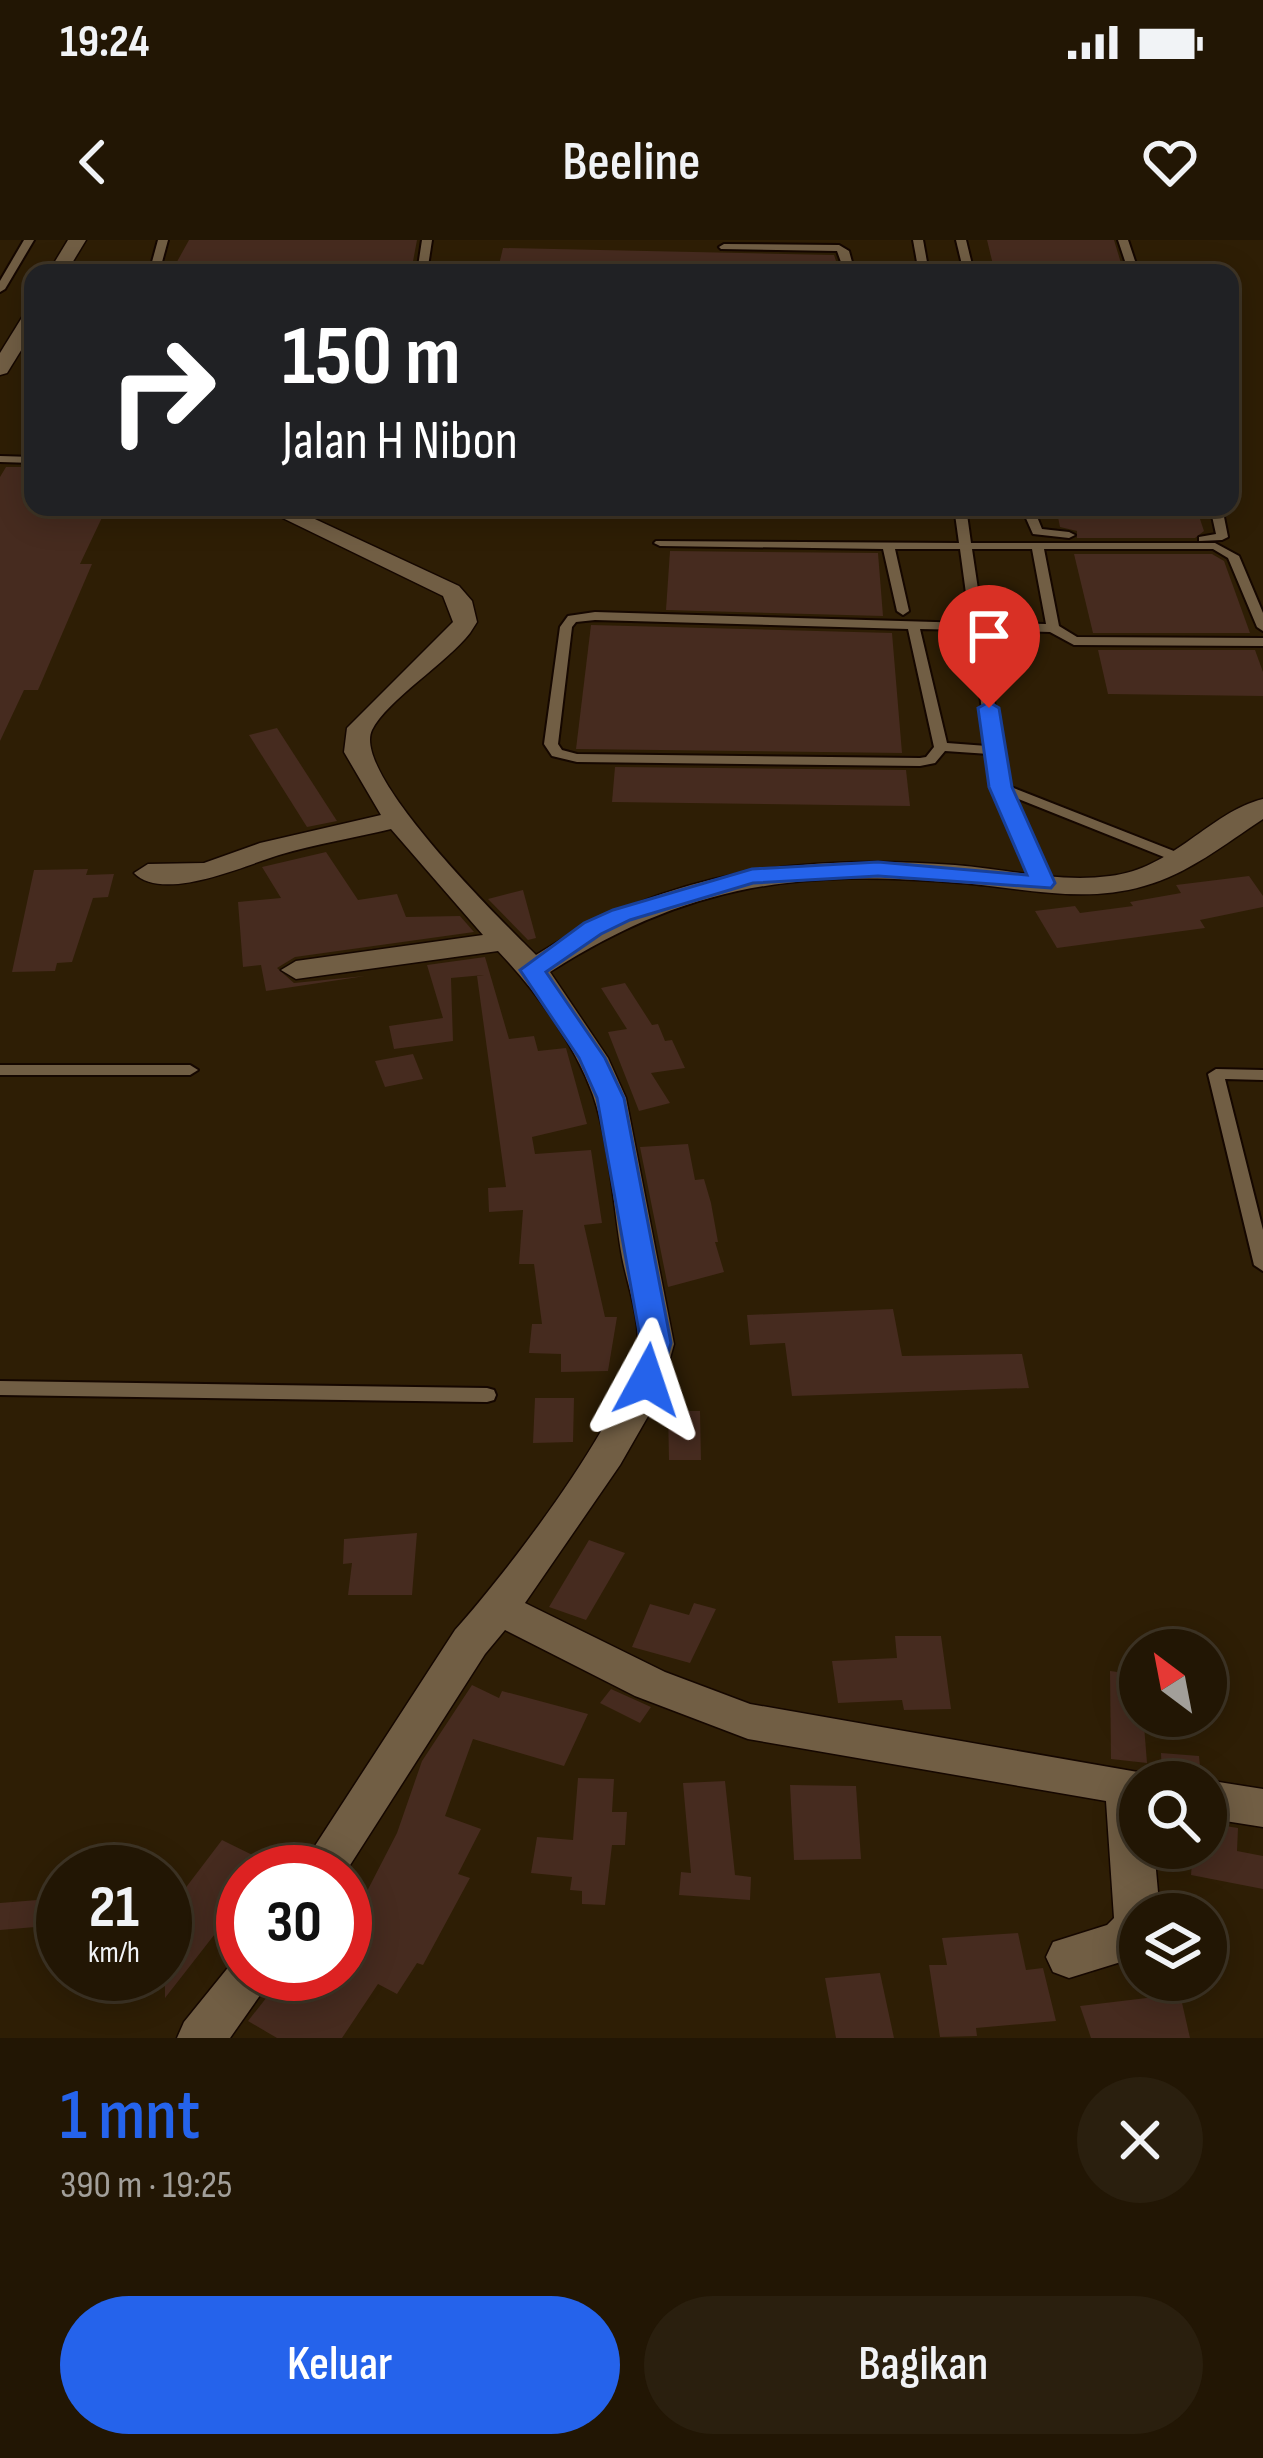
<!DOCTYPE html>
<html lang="id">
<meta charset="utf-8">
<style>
body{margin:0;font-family:"Sofia Sans Condensed",sans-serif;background:#2a1f0e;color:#f1f3f6;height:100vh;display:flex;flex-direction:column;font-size:45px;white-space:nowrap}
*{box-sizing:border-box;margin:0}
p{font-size:39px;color:#a29f9a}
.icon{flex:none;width:66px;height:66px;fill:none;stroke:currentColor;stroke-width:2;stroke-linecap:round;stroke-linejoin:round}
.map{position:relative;height:1798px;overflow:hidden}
.details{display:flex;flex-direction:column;background:#221604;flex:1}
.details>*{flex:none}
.guide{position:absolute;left:24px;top:24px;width:1215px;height:252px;border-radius:24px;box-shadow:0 6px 30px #0003,0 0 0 3px #3f3526;background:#202124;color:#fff;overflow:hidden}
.needle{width:78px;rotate:328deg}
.fabs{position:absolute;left:1119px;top:1389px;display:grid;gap:24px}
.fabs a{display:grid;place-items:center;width:108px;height:108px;border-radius:50%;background:#221604;box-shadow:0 6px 30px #0003,0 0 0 3px #3f3526;font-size:60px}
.speed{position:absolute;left:36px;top:1605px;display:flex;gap:24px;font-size:60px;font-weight:700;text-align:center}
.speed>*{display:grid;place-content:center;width:156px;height:156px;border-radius:50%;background:#221604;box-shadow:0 6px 30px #0003,0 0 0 3px #3f3526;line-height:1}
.speed small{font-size:30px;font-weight:400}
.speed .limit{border:18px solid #d22;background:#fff;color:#111}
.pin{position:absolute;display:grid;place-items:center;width:102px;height:102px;color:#fff;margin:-123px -51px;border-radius:50% 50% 50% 0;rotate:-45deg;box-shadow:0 0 12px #0007}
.pin .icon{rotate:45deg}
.me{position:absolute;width:132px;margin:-66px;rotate:5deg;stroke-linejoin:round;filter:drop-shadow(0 0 9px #0008)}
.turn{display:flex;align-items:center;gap:42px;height:252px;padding:0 60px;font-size:54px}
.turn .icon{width:156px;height:156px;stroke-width:2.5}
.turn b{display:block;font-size:84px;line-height:102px}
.round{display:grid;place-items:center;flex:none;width:126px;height:126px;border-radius:63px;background:#2a1f0e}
.headline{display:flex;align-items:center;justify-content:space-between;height:204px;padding:0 60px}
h1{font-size:72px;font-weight:600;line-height:90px;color:#2563eb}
.cta{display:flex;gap:24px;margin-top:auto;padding:24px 60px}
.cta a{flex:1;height:138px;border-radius:72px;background:#2563eb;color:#fff;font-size:48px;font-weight:600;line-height:138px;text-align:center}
.cta a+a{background:#2a1f0e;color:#f1f3f6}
.status{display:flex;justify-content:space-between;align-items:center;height:84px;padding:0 60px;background:#221604;direction:ltr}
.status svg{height:33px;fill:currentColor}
header{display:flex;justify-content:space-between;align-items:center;height:156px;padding:0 60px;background:#221604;font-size:54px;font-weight:600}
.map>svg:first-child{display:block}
.building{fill:#462b1f}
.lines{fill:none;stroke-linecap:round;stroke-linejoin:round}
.service-casing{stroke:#150700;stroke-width:4}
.minor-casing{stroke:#150700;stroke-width:3}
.service{fill:#715e44;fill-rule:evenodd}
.minor{fill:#715e44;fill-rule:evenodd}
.route{fill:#2563eb;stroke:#184099;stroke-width:3}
</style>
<div class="status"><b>19:24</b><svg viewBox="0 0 49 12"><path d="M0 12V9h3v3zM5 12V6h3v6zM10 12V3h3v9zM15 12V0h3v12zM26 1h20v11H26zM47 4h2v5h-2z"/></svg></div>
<header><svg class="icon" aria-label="back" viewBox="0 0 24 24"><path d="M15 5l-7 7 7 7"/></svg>Beeline<svg class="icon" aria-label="heart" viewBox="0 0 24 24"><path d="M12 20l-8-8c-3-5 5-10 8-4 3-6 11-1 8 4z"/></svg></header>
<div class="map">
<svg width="1263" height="1798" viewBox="0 0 1263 1798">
<rect width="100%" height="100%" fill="#2e1e05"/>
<g class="building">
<path d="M189,0H417L411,32L173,29Z"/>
<path d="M987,0H1114L1124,33H995Z"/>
<path d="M503,8L834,15L840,33H497Z"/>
<path d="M6,227H33V267H107L80,324H92L38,450H24L0,501V237Z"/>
<path d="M1056,267H1196L1204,291L1195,298H1077V291L1060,287Z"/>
<path d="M670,311L878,313L883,376L666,370Z"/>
<path d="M1074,314H1212L1224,321L1250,393H1093Z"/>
<path d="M591,385L892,393L902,513L576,509Z"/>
<path d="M1098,410H1255L1263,432V456L1108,454Z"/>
<path d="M277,488L337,581L307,587L249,495Z"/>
<path d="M615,527L906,530L910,566L612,562Z"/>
<path d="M326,612L358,660L397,654L406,677L460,676L474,692L295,717L277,728L294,743L365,736L266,751L261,725L243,727L238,662L281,658L262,627Z"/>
<path d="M88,629L86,635L114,634L108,657L93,658L72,722L57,723L55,731L12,732L34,630Z"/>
<path d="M1249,636L1263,656V667L1200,680L1205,688L1057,708L1035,671L1075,666L1080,673L1133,666L1130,662L1181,653L1176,645Z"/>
<path d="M523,650L536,698L528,700L488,659Z"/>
<path d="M485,717L509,799L534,796L538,811L566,808L587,884L532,897L535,914L591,910L602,983L584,985L605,1077H617L608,1131L561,1132V1114L529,1113L532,1084H542L534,1024H519L523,970L489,972L488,948L506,947L477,736L484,735L451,738L453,801L394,809L389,786L443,778L427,725Z"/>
<path d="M625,743L652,785L658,784L665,801L672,800L685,828L651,833L670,863L639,871L608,792L627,789L601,748Z"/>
<path d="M413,814L423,839L385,847L375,821Z"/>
<path d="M688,904L695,940L704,939L711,963L718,1002H715L724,1032L668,1047L640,907Z"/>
<path d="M893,1069L902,1116L1022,1114L1029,1148L792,1156L785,1103L750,1105L747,1075Z"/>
<path d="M535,1158H574L573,1202L533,1203Z"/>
<path d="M668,1171H700L701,1220H669Z"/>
<path d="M417,1293L412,1355H348L352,1323L343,1324L344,1299Z"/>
<path d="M589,1300L625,1313L586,1380L549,1367Z"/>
<path d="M694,1363L716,1369L690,1423L632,1407L650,1364L689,1375Z"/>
<path d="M895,1396H941L951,1469L904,1470L902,1460L838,1463L832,1421L897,1418Z"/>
<path d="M1110,1431L1140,1435L1147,1523L1111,1519Z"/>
<path d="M472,1445L499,1458L502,1451L588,1474L564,1526L473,1499L445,1576L481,1589L458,1634L470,1638L423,1725L417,1723L397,1754L378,1744L342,1798H277L248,1781L285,1734H345V1719L358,1699L345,1694L397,1593L422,1521Z"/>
<path d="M611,1449L651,1467L640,1483L600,1463Z"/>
<path d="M1161,1513L1199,1516L1201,1537L1197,1542L1162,1538Z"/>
<path d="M578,1538L614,1539L612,1572H627L625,1605H612L605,1665L582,1664V1651L570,1650L572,1637L531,1633L537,1597L573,1600Z"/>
<path d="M725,1541L735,1635L751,1637L750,1660L679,1655L681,1632L691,1633L683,1543Z"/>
<path d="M790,1545L856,1546L861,1619L794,1620Z"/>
<path d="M1206,1583L1238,1588L1237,1611L1263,1616V1649L1191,1635L1193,1608H1206Z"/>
<path d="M222,1600L287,1632H243V1658L165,1758V1675Z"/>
<path d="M50,1659L47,1686L0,1690V1663Z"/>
<path d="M1018,1693L1026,1730L1043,1728L1056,1781L976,1788L977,1796L940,1797L929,1725H947L942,1698Z"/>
<path d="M880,1733L894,1798H836L825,1738Z"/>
<path d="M1180,1754L1190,1798H1091L1080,1766Z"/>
</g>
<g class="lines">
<defs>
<g id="service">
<path d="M24,0H34L5,49L0,52V41Z"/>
<path d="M158,0H168L159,33H149Z"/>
<path d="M422,0H432L427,33H417Z"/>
<path d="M913,0H923L929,33H919Z"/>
<path d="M956,0H966L974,33H964Z"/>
<path d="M1118,0H1128L1139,33H1129Z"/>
<path d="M724,4L839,5L849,11L855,33H845L837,11L721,9L719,7Z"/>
<path d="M0,216L33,217V223L0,222Z"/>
<path d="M954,267H966L971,303H1215L1239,316L1263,373V391L1257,387L1228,318L1213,309H1044L1059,386L1077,397L1263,398V406L1074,405L1050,392L984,390L1006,545L1184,615L1186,618L1184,621H1174L1011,556L1050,643L1048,646H1038L993,547L989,514L945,511L935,523L920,526L577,522L552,516L544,504L560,387L568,376L595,372L970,383L960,309H895L909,371L903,375L897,371L883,309L660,306L654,303L656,301L959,303ZM972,309H1032L1046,384L983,383ZM595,380L908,389L934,507L926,517L920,518L577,514L562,510L558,504L572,387L576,382ZM920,389L971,390L987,506L947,503Z"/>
<path d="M1021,267H1033L1042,289L1069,292L1075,295L1069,298L1033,294Z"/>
<path d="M1210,267H1222L1228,297L1222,300L1199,301V297L1216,294Z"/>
<path d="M0,825H190L198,830L190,835H0Z"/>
<path d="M1216,829L1263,830V840L1225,839L1263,990V1031L1254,1025L1208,834Z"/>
<path d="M0,1141L487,1148L494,1150L496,1155L494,1160L487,1162L0,1155Z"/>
</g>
<g id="minor">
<path d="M68,0H86L66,33H48Z"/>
<path d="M33,69V91L7,133L0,135V113L26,71Z"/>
<path d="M260,267H289L459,346L472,361L477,382L470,393C448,422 386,461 372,490C351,534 503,682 536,715C670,630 798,614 955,625C1007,629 1058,643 1110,636C1173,629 1210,572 1263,559V579C1225,604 1188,634 1144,646C1083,664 1023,648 961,643C800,629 687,644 550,732L608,818L626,858L674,1104L659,1157L620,1225L525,1363L665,1432L750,1464L1155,1535L1159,1542H1140V1608H1154L1160,1674H1140L1137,1717L1069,1738L1053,1732L1046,1717L1053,1702L1107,1685L1114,1678L1106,1561L748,1499L635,1456L505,1390L485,1414L345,1633L298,1632L455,1390C506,1333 625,1180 637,1107C641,1081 627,1044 622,1017C613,965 610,905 593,855C574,803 536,751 498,711L296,739L281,730L296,721L483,695L391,589C354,598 316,604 279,615C246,625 163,663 134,633L148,624L204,623L260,603L381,575L344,512L347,488L453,382L443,356Z"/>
<path d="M1206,1540L1263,1549V1587L1206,1578V1542H1201Z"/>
<path d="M243,1716V1734H275L230,1798H177L184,1782L235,1719Z"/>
</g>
</defs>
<use href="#service" class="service-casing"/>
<use href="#minor" class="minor-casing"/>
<use href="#service" class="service"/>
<use href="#minor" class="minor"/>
</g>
<path class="route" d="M989,462L999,468L1012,547L1055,643L1051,648L878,636L753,643L630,680L601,694L546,732L605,818L624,858L671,1103L658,1147H637L632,1140L641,1103L597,858L579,818L520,730L584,683L613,670L752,629L878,622L1027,635L989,547L978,468Z"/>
</svg>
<div class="fabs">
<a><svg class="needle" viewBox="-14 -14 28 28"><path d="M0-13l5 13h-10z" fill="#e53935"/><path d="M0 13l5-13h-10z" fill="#a29f9a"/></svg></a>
<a><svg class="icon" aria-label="search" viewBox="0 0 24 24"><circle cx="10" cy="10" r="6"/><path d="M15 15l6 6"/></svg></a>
<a><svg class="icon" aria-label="layers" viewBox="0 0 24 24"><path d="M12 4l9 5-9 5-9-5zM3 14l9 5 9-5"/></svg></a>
</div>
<div class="speed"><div>21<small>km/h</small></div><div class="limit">30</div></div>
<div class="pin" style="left:989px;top:468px;background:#d93025"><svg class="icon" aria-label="arrive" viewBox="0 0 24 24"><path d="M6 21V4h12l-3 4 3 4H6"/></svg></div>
<svg class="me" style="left:647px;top:1140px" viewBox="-20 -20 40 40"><path d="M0-17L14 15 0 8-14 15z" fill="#2563eb" stroke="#fff" stroke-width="4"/></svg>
<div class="guide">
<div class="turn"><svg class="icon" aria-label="right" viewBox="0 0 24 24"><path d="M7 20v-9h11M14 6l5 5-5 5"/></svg><div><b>150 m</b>Jalan H Nibon</div></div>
</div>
</div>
<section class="details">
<div class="headline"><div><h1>1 mnt</h1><p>390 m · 19:25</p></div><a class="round"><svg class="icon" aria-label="close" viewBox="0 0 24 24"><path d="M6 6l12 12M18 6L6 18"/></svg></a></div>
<div class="cta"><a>Keluar</a><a>Bagikan</a></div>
</section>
